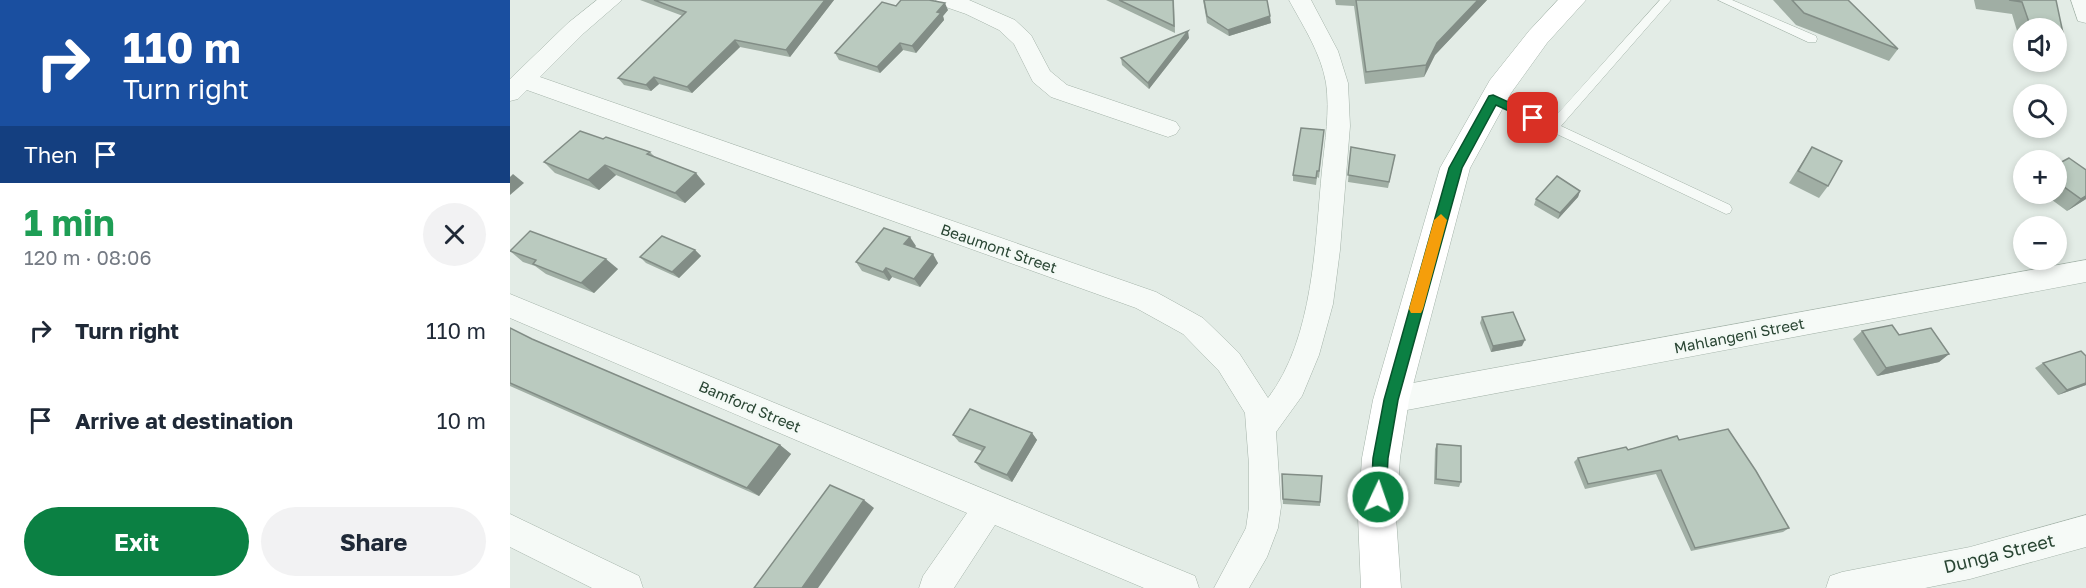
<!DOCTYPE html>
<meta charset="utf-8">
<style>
body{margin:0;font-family:"Golos Text",sans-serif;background:#f2f2f3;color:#1f2937;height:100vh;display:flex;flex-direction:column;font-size:22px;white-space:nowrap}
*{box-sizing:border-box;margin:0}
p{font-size:20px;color:#747a83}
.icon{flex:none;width:33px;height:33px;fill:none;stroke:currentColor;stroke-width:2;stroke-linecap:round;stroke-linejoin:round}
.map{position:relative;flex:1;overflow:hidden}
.details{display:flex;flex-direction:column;background:#fff;width:510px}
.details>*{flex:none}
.hud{background:#1a4fa0;color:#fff;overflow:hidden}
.buttons{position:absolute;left:1503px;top:18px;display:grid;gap:12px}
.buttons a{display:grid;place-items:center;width:54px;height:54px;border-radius:50%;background:#fff;box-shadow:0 3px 9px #0003;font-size:30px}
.pin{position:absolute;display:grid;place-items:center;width:51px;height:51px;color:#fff;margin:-26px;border-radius:12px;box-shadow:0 3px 9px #0006}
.me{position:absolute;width:66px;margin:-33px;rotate:3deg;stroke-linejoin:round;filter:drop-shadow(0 0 4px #0008)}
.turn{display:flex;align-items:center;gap:21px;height:126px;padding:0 24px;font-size:27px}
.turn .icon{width:78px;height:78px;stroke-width:2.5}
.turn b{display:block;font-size:42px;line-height:51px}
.then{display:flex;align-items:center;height:57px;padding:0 24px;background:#0003;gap:12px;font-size:22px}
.round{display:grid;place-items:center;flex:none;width:63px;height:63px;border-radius:32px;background:#f2f2f3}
.head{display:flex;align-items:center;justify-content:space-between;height:102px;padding:0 24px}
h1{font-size:36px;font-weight:700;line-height:45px;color:#1e9e55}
.action{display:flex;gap:12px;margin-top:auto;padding:12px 24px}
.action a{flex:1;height:69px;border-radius:36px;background:#0b8043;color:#fff;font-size:24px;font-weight:700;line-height:69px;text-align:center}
.action a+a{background:#f2f2f3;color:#1f2937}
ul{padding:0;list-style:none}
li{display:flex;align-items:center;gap:18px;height:90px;padding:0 24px}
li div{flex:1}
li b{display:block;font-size:22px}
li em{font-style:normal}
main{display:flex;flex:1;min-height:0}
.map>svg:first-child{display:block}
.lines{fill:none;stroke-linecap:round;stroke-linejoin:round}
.lane-casing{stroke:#a4b3a9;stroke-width:1}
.street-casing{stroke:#a4b3a9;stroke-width:1}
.secondary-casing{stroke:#a4b3a9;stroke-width:1}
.lane{fill:#f6faf7;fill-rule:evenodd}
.street{fill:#f6faf7;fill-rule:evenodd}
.secondary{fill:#fff;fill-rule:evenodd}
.wall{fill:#a0aea4}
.shaded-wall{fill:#828d86}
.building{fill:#bacabf;stroke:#828d86;stroke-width:1.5}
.route{fill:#0b8043;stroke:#07532c;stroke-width:1.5}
.slow{fill:#f59e0b}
.labels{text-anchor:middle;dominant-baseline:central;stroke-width:4.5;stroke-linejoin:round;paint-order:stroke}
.street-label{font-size:15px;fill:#294533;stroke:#f3f9f5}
.near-street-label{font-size:18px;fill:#294533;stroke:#f3f9f5}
</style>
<main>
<section class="details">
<div class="hud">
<div class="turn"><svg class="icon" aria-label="right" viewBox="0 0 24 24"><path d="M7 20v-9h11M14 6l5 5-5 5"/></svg><div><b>110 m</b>Turn right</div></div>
<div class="then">Then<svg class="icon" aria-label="arrive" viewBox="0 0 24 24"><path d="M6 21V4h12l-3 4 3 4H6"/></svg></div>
</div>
<div class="head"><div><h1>1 min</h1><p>120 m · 08:06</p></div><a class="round"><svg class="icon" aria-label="close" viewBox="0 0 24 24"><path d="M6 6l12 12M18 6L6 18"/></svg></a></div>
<ul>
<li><svg class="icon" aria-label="right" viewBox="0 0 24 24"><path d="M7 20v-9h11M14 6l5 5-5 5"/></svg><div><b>Turn right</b></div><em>110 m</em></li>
<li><svg class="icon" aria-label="arrive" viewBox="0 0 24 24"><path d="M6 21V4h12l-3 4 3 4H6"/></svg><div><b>Arrive at destination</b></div><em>10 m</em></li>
</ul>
<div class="action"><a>Exit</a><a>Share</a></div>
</section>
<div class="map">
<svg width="1576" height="588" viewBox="0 0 1576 588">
<rect width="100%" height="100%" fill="#e3ece6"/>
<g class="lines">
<defs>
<g id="lane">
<path d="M1150,0H1161L1051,126L1220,205L1222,209L1220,213L1216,214L979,102L977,99L979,96H987L1041,121Z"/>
<path d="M1208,0H1222L1306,36L1307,39L1306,42H1298Z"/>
</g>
<g id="street">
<path d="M87,0H112L74,33L30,77L646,292L693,318L729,353L758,398C804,338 805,242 812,170C815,141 820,112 816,83C811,53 793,26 779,0H801L828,51L838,83L840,126L830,250L823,304L809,355L792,396L766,432L771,507L768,528L757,557L739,588H704L736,528L739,507V465L735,413L709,371L673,334L626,308L17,90L8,99L0,101V79L58,23Z"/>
<path d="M426,0H459L505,20L521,35L540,71L557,85L666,122L670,128L666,134L658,137L541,97L523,82L504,44L489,30L456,14L430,5Z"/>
<path d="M1561,0H1576V23L1568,21Z"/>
<path d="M1576,260V282L881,413L871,409L866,400L871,391L881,387Z"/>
<path d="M0,294L685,576L689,588H634L485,525L444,588H409L413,576L457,513L0,318Z"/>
<path d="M0,514L129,576L133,588H82L0,547Z"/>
<path d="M1576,515V547L1460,579L1415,588H1316L1320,576L1332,572L1460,547Z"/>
</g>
<path id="secondary" d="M1048,0H1076L1037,43L1001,93L960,168L899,400L890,458L886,517L891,588H851L848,517L852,458L863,400L930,168L980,80L1019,31Z"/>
</defs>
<use href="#lane" class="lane-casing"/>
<use href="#street" class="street-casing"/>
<use href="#secondary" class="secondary-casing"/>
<use href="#lane" class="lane"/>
<use href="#street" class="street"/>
<use href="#secondary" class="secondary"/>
</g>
<g class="wall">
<path d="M130,0H324L280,57L230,47L182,93L149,84L141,91L114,85L108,78L173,16Z"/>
<path d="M596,0H664L665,33Z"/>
<path d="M693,0L761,23L719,36L697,23Z"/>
<path d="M825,0H977L925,55L914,77L855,84L844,6L826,5Z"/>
<path d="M1263,0H1338L1388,49L1379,61L1286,25Z"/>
<path d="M1464,0H1546L1553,33L1546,40V28H1514V41H1510L1502,14L1466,9Z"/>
<path d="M386,6L438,10L433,16L434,20L406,53L393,50L370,73L329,60L325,53Z"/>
<path d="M679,38L639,89L612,65L611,58Z"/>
<path d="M813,136L809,178L807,177L806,185L783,181V175Z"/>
<path d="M93,139L140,152L145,157L195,184L175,203L106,175L89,190L45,173L34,162Z"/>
<path d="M841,147L885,155L878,188L838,182Z"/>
<path d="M1302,147L1318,186L1309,198L1279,183Z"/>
<path d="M1546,165L1576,199L1557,211L1534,194H1546Z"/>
<path d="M1070,191L1068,197L1048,219L1024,205L1026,199Z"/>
<path d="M406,246L404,248L428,263L410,287L382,277L379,281L352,271L346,262Z"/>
<path d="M185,250L191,256L169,278L136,263L130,257Z"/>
<path d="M0,251L108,269L84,293L36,274L25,266L13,262Z"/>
<path d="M972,317L1012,346L981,352L970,323Z"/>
<path d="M0,328L22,339L270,445L281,454L249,496L0,386Z"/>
<path d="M1352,331L1389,335L1439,354L1429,362L1367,376L1343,339Z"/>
<path d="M1576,356V385L1548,395L1525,368L1533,363Z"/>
<path d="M522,433L527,440L502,482L471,469L465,462L472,451L449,442L443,435Z"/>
<path d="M1169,440L1279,528L1273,532L1181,551L1146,474L1075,489L1064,462L1068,458Z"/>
<path d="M927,444L951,482L949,487L924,484L925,449Z"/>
<path d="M772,474L812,476L810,506L773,504Z"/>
</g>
<g class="shaded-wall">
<path d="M315,0H324L280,57L276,50Z"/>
<path d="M968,0H977L925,55L914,77L916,65L927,43Z"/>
<path d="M435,3L438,10L433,16L434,20L406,53L402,46L427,12Z"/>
<path d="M760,16L761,23L719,36L718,30Z"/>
<path d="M678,31L679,38L639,89L638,83Z"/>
<path d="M225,40L230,47L182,93L177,87Z"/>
<path d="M390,43L393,50L370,73L367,67Z"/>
<path d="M144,77L149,84L141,91L136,85Z"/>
<path d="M95,165L106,175L89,190L78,180Z"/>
<path d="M186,173L195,184L175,203L165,193Z"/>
<path d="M3,174L14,183L0,195V177Z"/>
<path d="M1070,191L1068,197L1048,219L1050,213Z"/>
<path d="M1576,196V199L1557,211L1571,199Z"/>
<path d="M400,237L406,246L400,253L394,244Z"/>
<path d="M185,250L191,256L169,278L162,272Z"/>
<path d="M423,254L428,263L410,287L404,279Z"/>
<path d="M96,259L108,269L84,293L71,283Z"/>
<path d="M376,268L382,277L379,281L373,272Z"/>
<path d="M1015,340L1012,346L981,352L983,346Z"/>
<path d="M1439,354L1429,362L1367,376L1376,368Z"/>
<path d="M1576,383V385L1548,395L1557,390Z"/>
<path d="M522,433L527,440L502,482L497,475Z"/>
<path d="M270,445L281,454L249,496L237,488Z"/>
<path d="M354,500L364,508L308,588H292Z"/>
</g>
<g class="building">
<path d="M144,0H315L276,50L225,40L177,87L144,77L136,85L108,78L176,12Z"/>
<path d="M391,0H419L435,3L427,12L431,13L402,46L390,43L367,67L325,53L372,2L386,6Z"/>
<path d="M609,0H663L664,26Z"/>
<path d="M694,0H757L760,16L718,30L697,16Z"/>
<path d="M846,0H968L927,43L916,65L856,72Z"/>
<path d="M1282,0H1338L1388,49L1294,13Z"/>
<path d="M1499,0H1546L1553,33L1546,32V28H1521L1512,2Z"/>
<path d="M678,31L638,83L611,58Z"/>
<path d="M791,128L814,130L809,171H807L806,178L783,175Z"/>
<path d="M70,131L93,139L96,137L140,152L137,154L186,173L165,193L95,165L78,180L34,162Z"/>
<path d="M841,147L885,155L879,182L838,175Z"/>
<path d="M1302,147L1332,161L1318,186L1288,171Z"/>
<path d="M1559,158L1576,170V196L1571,199L1546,181V165Z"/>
<path d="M1047,176L1070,191L1050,213L1026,199Z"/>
<path d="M374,228L400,237L394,244L423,254L404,279L376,268L373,272L346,262Z"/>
<path d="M20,231L96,259L71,283L23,264L26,260L0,251Z"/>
<path d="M152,236L185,250L162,272L130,257Z"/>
<path d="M1003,312L1015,340L983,346L972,317Z"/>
<path d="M1382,325L1389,335L1421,328L1439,354L1376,368L1352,331Z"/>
<path d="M0,328L22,339L270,445L237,488L0,383Z"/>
<path d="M1571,351L1576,356V383L1557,390L1533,363Z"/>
<path d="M460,409L522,433L497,475L465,462L475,447L443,435Z"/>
<path d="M1218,429L1246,471L1279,528L1185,548L1151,470L1078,484L1068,458L1116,447L1118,450L1167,436L1169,440Z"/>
<path d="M927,444L951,446V482L926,479Z"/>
<path d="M772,474L812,476L810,502L773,499Z"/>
<path d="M320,485L354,500L292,588H244Z"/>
</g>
<path class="route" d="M983,95L1027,115L1029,118L1023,122L986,105L952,168L888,400L878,458L876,497L874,503L868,505L863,503L861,497L863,458L874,400L939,168L979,96Z"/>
<path class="slow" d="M931,214L937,220L913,309L911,313H901L899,309L924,220Z"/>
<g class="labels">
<g class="street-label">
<text transform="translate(489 248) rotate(19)">Beaumont Street</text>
<text transform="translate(1229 335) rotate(-11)">Mahlangeni Street</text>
<text transform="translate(240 406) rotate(23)">Bamford Street</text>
</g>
<g class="near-street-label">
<text transform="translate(1489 553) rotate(-14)">Dunga Street</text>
</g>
</g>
</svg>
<div class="buttons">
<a><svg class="icon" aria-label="sound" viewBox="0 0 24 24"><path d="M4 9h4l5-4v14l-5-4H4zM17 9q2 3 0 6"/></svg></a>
<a><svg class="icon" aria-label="search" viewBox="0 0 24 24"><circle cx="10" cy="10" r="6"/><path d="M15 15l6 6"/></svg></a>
<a>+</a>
<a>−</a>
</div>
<div class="pin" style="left:1023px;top:118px;background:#d93025"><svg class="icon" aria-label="arrive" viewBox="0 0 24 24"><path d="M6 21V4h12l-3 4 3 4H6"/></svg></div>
<svg class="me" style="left:868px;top:497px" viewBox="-20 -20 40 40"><circle r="17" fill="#0b8043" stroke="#fff" stroke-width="3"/><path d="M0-11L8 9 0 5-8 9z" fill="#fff"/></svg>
</div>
</main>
